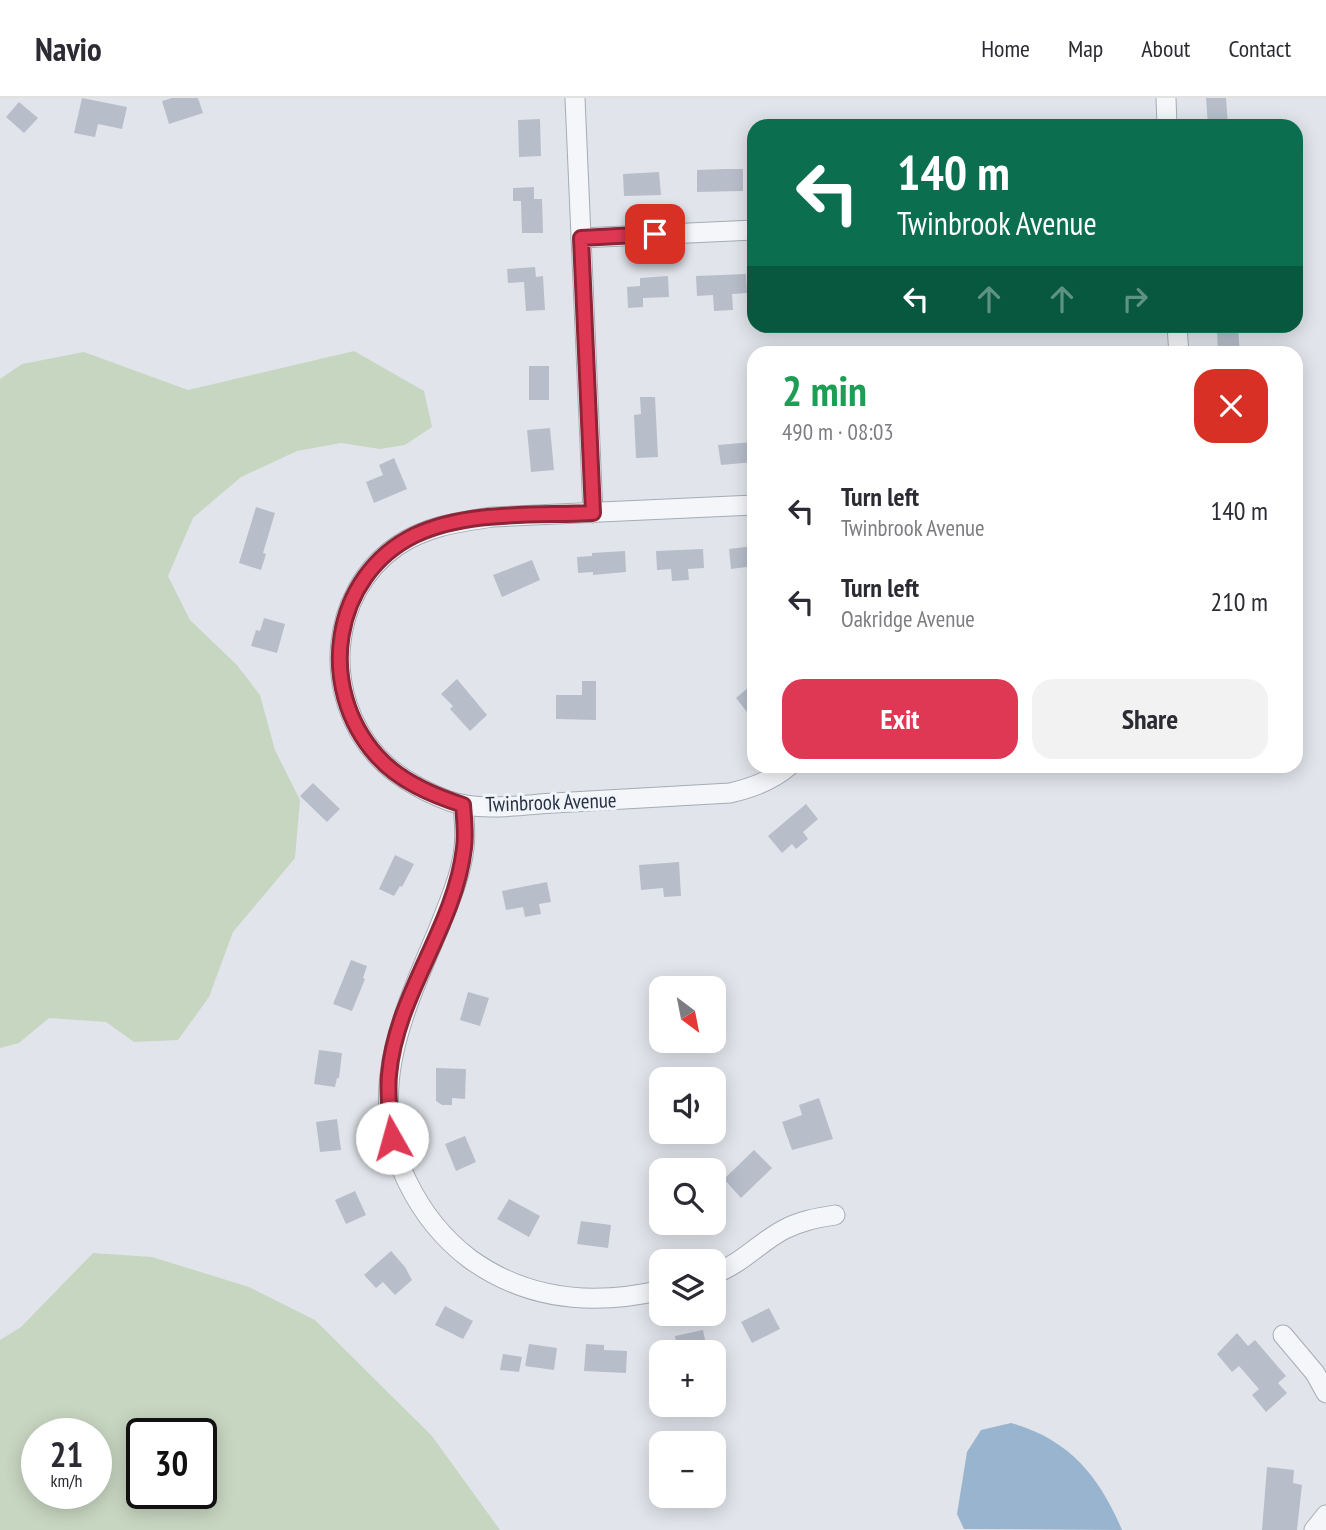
<!DOCTYPE html>
<meta charset="utf-8">
<style>
body{margin:0;font-family:"PT Sans Narrow",sans-serif;background:#f2f2f3;color:#2b2b33;height:100vh;display:flex;flex-direction:column;font-size:26px;white-space:nowrap}
*{box-sizing:border-box;margin:0}
p{font-size:23px;color:#7c7c81}
.icon{flex:none;width:38px;height:38px;fill:none;stroke:currentColor;stroke-width:2;stroke-linecap:round;stroke-linejoin:round}
.map{position:relative;flex:1;overflow:hidden}
.panel{position:absolute;left:747px;top:248px;width:556px;height:427px;display:flex;flex-direction:column;background:#fff;border-radius:21px;box-shadow:0 4px 18px #0003}
.panel>*{flex:none}
.top-card{position:absolute;left:747px;top:21px;width:556px;height:214px;border-radius:21px;box-shadow:0 4px 18px #0003;background:#0b6e4f;color:#fff;overflow:hidden}
.needle{width:46px;rotate:148deg}
.controls{position:absolute;left:649px;top:878px;display:grid;gap:14px}
.controls a{display:grid;place-items:center;width:77px;height:77px;border-radius:14px;background:#fff;box-shadow:0 4px 18px #0003;font-size:35px}
.speed{position:absolute;left:21px;top:1320px;display:flex;gap:14px;font-size:35px;font-weight:700;text-align:center}
.speed>*{display:grid;place-content:center;width:91px;height:91px;border-radius:50%;background:#fff;box-shadow:0 4px 18px #0003;line-height:1}
.speed small{font-size:18px;font-weight:400}
.speed .limit{border:4px solid #111;border-radius:10px;background:#fff;color:#111}
.pin{position:absolute;display:grid;place-items:center;width:60px;height:60px;color:#fff;margin:-30px;border-radius:14px;box-shadow:0 4px 10px #0006}
.me{position:absolute;width:77px;margin:-38px;rotate:353deg;stroke-linejoin:round;filter:drop-shadow(0 0 5px #0008)}
.turn{display:flex;align-items:center;gap:24px;height:147px;padding:0 35px;font-size:32px}
.turn .icon{width:91px;height:91px;stroke-width:2.5}
.turn b{display:block;font-size:49px;line-height:60px}
.lanes{display:flex;align-items:center;height:66px;padding:0 35px;background:#0003;justify-content:center;gap:35px;direction:ltr}
.lanes .off{opacity:.35}
.round{display:grid;place-items:center;flex:none;width:74px;height:74px;border-radius:21px;background:#f2f2f3}
.overview{display:flex;align-items:center;justify-content:space-between;height:119px;padding:0 35px}
h1{font-size:42px;font-weight:700;line-height:52px;color:#1e9e55}
.action{display:flex;gap:14px;margin-top:auto;padding:14px 35px}
.action a{flex:1;height:80px;border-radius:21px;background:#de3854;color:#fff;font-size:28px;font-weight:700;line-height:80px;text-align:center}
.action a+a{background:#f2f2f3;color:#2b2b33}
ul{padding:0;list-style:none}
li{display:flex;align-items:center;gap:21px;height:91px;padding:0 35px}
li div{flex:1}
li b{display:block;font-size:26px}
li em{font-style:normal}
header{display:flex;align-items:center;gap:42px;box-sizing:border-box;height:98px;padding:0 35px;background:#fff;border-bottom:2px solid #e1e1e2}
header strong{font-size:33px}
nav{display:flex;gap:38px;margin-inline-start:auto;font-size:24px}
.map>svg:first-child{display:block}
.green{fill:#c7d6c1;fill-rule:evenodd}
.water{fill:#98b4cf}
.building{fill:#b7beca}
.lines{fill:none;stroke-linecap:round;stroke-linejoin:round}
.minor-casing{stroke:#a5acb6;stroke-width:21}
.minor{stroke:#f4f6f9;stroke-width:19}
.route-casing{stroke:#902437;stroke-width:18}
.route{stroke:#de3854;stroke-width:12}
.labels{text-anchor:middle;dominant-baseline:central;stroke-width:6;stroke-linejoin:round;paint-order:stroke}
.street-label{font-size:21px;fill:#273245;stroke:#f1f4f8}
</style>
<header>
<strong>Navio</strong>
<nav><a>Home</a><a>Map</a><a>About</a><a>Contact</a></nav>
</header>
<div class="map">
<svg width="1326" height="1432" viewBox="0 0 1326 1432">
<rect width="100%" height="100%" fill="#e1e5eb"/>
<g class="green">
<path d="M354,253L424,293L432,329L405,347L380,351L341,345L297,353L241,379L193,420L168,478L190,522L237,567L260,597L275,652L300,702L295,760L233,834L209,899L178,942L134,944L106,924L49,920L19,945L0,950V281L22,266L84,254L188,292Z"/>
<path d="M93,1155L152,1159L249,1189L315,1222L432,1338L500,1432H0V1242L21,1229ZM37,1335H96V1395H37ZM142,1335H201V1395H142Z"/>
</g>
<path class="water" d="M1011,1325C1069,1341 1099,1378 1122,1432L964,1431L957,1416L967,1354L981,1332Z"/>
<g class="building">
<path d="M82,0L127,9L122,31L98,26L95,39L74,35Z"/>
<path d="M172,0H198L203,15L169,26L162,3Z"/>
<path d="M1206,0H1226L1228,28H1208Z"/>
<path d="M19,4L38,20L24,35L6,19Z"/>
<path d="M540,21L541,58L519,59L518,22Z"/>
<path d="M725,71H743V93L697,94V72Z"/>
<path d="M659,74L661,97L624,98L623,76Z"/>
<path d="M534,89V101H542L543,135H522L521,103H513V90Z"/>
<path d="M535,169L536,179L543,178L545,212L526,213L524,184L508,185L507,171Z"/>
<path d="M746,176L747,195L732,196L733,212L714,213L713,197L697,198L696,178Z"/>
<path d="M668,178L669,199L643,200V209L628,210L627,189L640,188V180Z"/>
<path d="M1238,231L1240,256H1218L1217,232Z"/>
<rect x="529" y="268" width="20" height="34"/>
<path d="M640,299H655L658,359L636,360L634,317L641,316Z"/>
<path d="M550,330L554,372L531,374L527,332Z"/>
<path d="M752,344L754,364L721,367L718,347Z"/>
<path d="M394,360L407,391L374,405L366,384L383,377L379,367Z"/>
<path d="M256,409L275,415L263,455L266,456L261,472L239,465Z"/>
<path d="M754,448V468L731,471L729,451Z"/>
<path d="M703,451L704,470L688,471L689,482L672,483L671,471L657,472L656,453Z"/>
<path d="M625,453L626,474L593,477V474L578,475L577,459L592,458V455Z"/>
<path d="M532,462L540,482L502,499L493,477Z"/>
<path d="M264,520L285,526L277,555L251,548L256,532L260,533Z"/>
<path d="M457,581L487,617L470,633L450,611L453,608L441,596Z"/>
<path d="M582,583H596V622L556,621V597H582Z"/>
<path d="M754,585V623L736,600Z"/>
<path d="M313,685L340,711L327,724L300,698Z"/>
<path d="M806,706L818,721L803,734L808,741L796,751L792,746L782,755L768,738Z"/>
<path d="M395,757L414,766L402,789L400,788L394,798L379,791Z"/>
<path d="M679,764L681,798L664,799L663,790L641,792L639,767Z"/>
<path d="M547,784L551,804L539,806L541,816L525,819L523,809L506,812L502,793Z"/>
<path d="M351,862L367,868L363,880L365,881L352,913L333,906Z"/>
<path d="M468,894L489,900L480,928L460,922Z"/>
<path d="M319,952L342,955L339,980H337L335,989L314,986Z"/>
<path d="M436,970L466,971L465,1001L452,1000V1007H442L436,1003Z"/>
<path d="M819,1000L833,1041L792,1052L782,1024L802,1017L799,1007Z"/>
<path d="M337,1021L341,1052L320,1054L316,1024Z"/>
<path d="M465,1038L476,1064L456,1073L445,1046Z"/>
<path d="M754,1052L772,1070L741,1100L724,1081Z"/>
<path d="M355,1093L366,1117L346,1126L335,1102Z"/>
<path d="M509,1101L540,1118L529,1139L497,1121Z"/>
<path d="M581,1123L611,1127L608,1150L577,1146Z"/>
<path d="M391,1153L405,1169L412,1182L395,1197L383,1184L376,1190L364,1177Z"/>
<path d="M445,1208L473,1223L463,1241L435,1227Z"/>
<path d="M769,1210L780,1231L752,1245L741,1224Z"/>
<path d="M703,1232L708,1255H678L675,1238Z"/>
<path d="M1237,1235L1248,1248L1255,1242L1286,1278L1278,1285L1287,1295L1266,1314L1252,1297L1259,1291L1239,1268L1232,1274L1217,1256Z"/>
<path d="M529,1246L557,1250L554,1272L525,1268Z"/>
<path d="M586,1246L604,1247V1252L627,1253L626,1275L584,1273Z"/>
<path d="M503,1256L522,1259L519,1274L500,1272Z"/>
<path d="M1267,1369L1294,1372L1293,1385L1302,1387L1297,1432H1262Z"/>
</g>
<g class="lines">
<defs>
<g id="minor">
<path d="M575,0L593,415"/>
<path d="M1166,0L1167,28"/>
<path d="M581,140L754,132"/>
<path d="M1177,228L1179,256"/>
<path d="M754,407L493,419C459,424 426,428 397,448C328,496 322,597 377,658C396,679 423,693 449,703C481,714 521,707 554,705C613,702 671,698 730,695C752,690 772,683 789,668"/>
<path d="M463,707C464,721 466,736 464,750C461,778 449,804 439,830C404,913 364,994 407,1083C422,1114 442,1140 470,1161C527,1202 594,1208 662,1192"/>
<path d="M714,1176C741,1166 759,1145 783,1132C800,1123 816,1120 835,1117"/>
<path d="M1283,1237L1315,1275L1326,1295"/>
<path d="M1314,1432L1326,1417"/>
</g>
</defs>
<use href="#minor" class="minor-casing"/>
<use href="#minor" class="minor"/>
</g>
<g class="lines">
<defs>
<path id="route" d="M392,1040C390,1019 387,998 389,977C396,896 455,829 464,750C466,736 464,721 463,707C432,697 399,683 377,658C316,590 331,478 415,437C468,412 535,418 593,415L581,140L655,136"/>
</defs>
<use href="#route" class="route-casing"/>
<use href="#route" class="route"/>
</g>
<g class="labels">
<g class="street-label">
<text transform="translate(551 704) rotate(-2)">Twinbrook Avenue</text>
</g>
</g>
</svg>
<div class="controls">
<a><svg class="needle" viewBox="-14 -14 28 28"><path d="M0-13l5 13h-10z" fill="#e53935"/><path d="M0 13l5-13h-10z" fill="#7c7c81"/></svg></a>
<a><svg class="icon" aria-label="sound" viewBox="0 0 24 24"><path d="M4 9h4l5-4v14l-5-4H4zM17 9q2 3 0 6"/></svg></a>
<a><svg class="icon" aria-label="search" viewBox="0 0 24 24"><circle cx="10" cy="10" r="6"/><path d="M15 15l6 6"/></svg></a>
<a><svg class="icon" aria-label="layers" viewBox="0 0 24 24"><path d="M12 4l9 5-9 5-9-5zM3 14l9 5 9-5"/></svg></a>
<a>+</a>
<a>−</a>
</div>
<div class="speed"><div>21<small>km/h</small></div><div class="limit">30</div></div>
<div class="pin" style="left:655px;top:136px;background:#d93025"><svg class="icon" aria-label="arrive" viewBox="0 0 24 24"><path d="M6 21V4h12l-3 4 3 4H6"/></svg></div>
<svg class="me" style="left:392px;top:1040px" viewBox="-20 -20 40 40"><circle r="19" fill="#fff"/><path d="M0-13L10 11 0 6-10 11z" fill="#de3854"/></svg>
<div class="top-card">
<div class="turn"><svg class="icon" aria-label="left" viewBox="0 0 24 24"><path d="M17 20v-9H6M10 6l-5 5 5 5"/></svg><div><b>140 m</b>Twinbrook Avenue</div></div>
<div class="lanes"><svg class="icon" aria-label="left" viewBox="0 0 24 24"><path d="M17 20v-9H6M10 6l-5 5 5 5"/></svg><svg class="icon off" aria-label="ahead" viewBox="0 0 24 24"><path d="M12 20V5M6 11l6-6 6 6"/></svg><svg class="icon off" aria-label="ahead" viewBox="0 0 24 24"><path d="M12 20V5M6 11l6-6 6 6"/></svg><svg class="icon off" aria-label="right" viewBox="0 0 24 24"><path d="M7 20v-9h11M14 6l5 5-5 5"/></svg></div>
</div>
<section class="panel">
<div class="overview"><div><h1>2 min</h1><p>490 m · 08:03</p></div><a class="round" style="background:#d93025;color:#fff"><svg class="icon" aria-label="close" viewBox="0 0 24 24"><path d="M6 6l12 12M18 6L6 18"/></svg></a></div>
<ul>
<li><svg class="icon" aria-label="left" viewBox="0 0 24 24"><path d="M17 20v-9H6M10 6l-5 5 5 5"/></svg><div><b>Turn left</b><p>Twinbrook Avenue</p></div><em>140 m</em></li>
<li><svg class="icon" aria-label="left" viewBox="0 0 24 24"><path d="M17 20v-9H6M10 6l-5 5 5 5"/></svg><div><b>Turn left</b><p>Oakridge Avenue</p></div><em>210 m</em></li>
</ul>
<div class="action"><a>Exit</a><a>Share</a></div>
</section>
</div>
